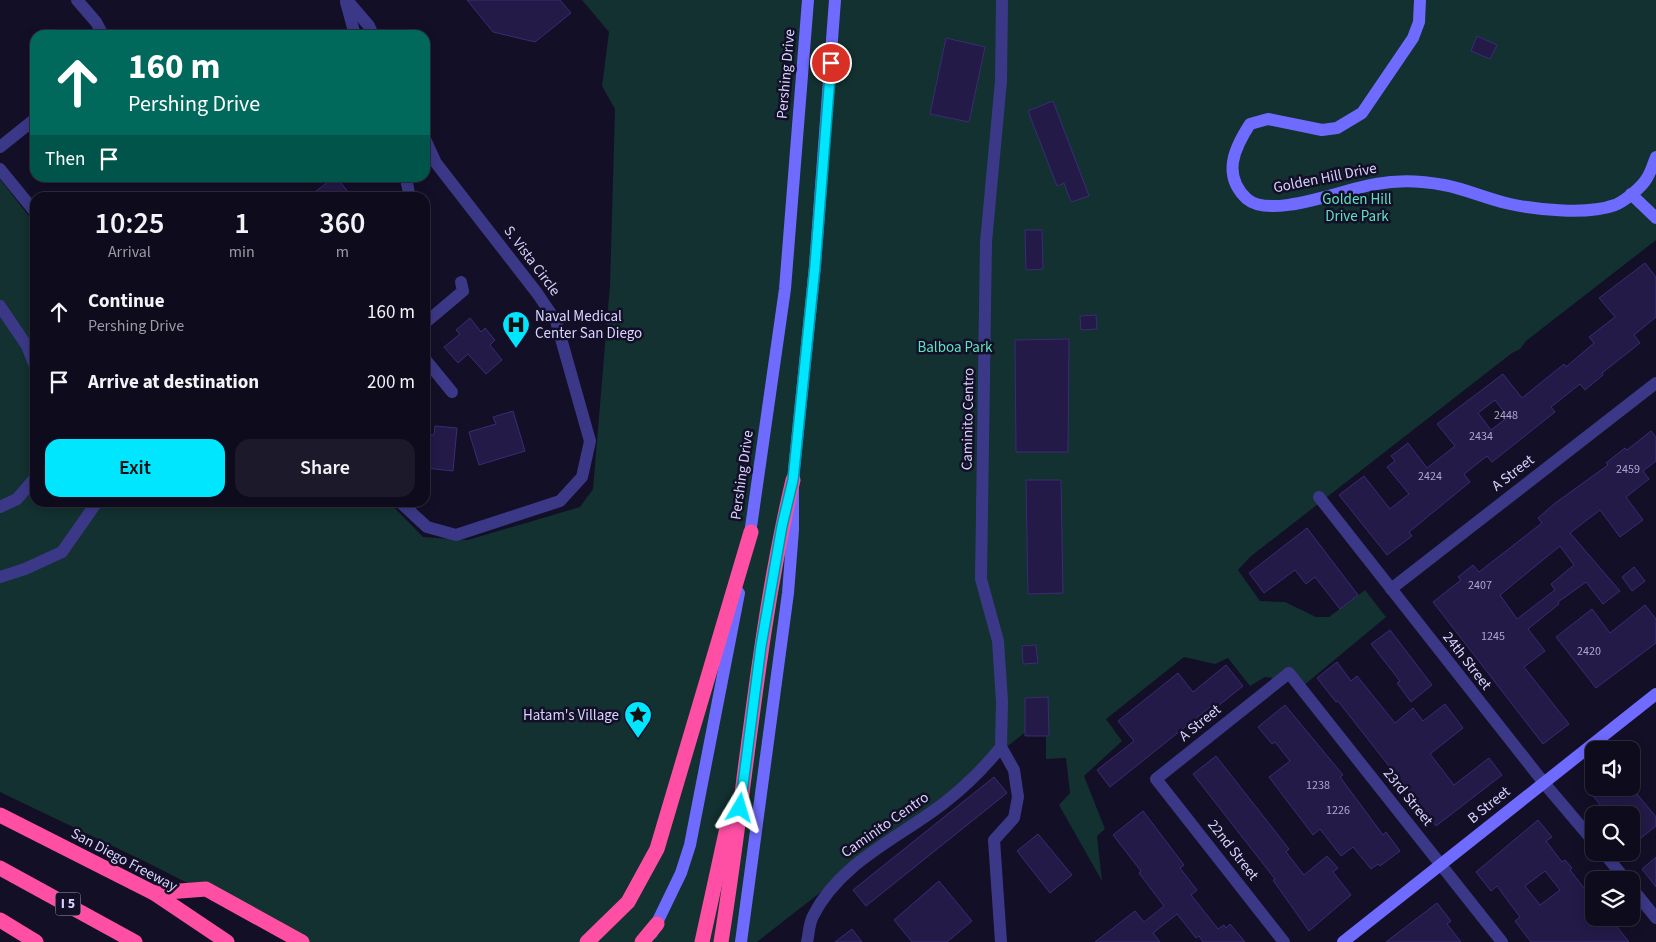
<!DOCTYPE html>
<style>
body{margin:0;font-family:"Source Sans 3",sans-serif;background:#1c192a;color:#f1f3f6;height:100vh;display:flex;flex-direction:column;font-size:19px;white-space:nowrap}
*{box-sizing:border-box;margin:0}
p{font-size:16px;color:#9b9ba4}
.icon{flex:none;width:28px;height:28px;fill:none;stroke:currentColor;stroke-width:2;stroke-linecap:round;stroke-linejoin:round}
.map{position:relative;flex:1;overflow:hidden}
.panel{position:absolute;left:30px;top:192px;width:400px;height:315px;display:flex;flex-direction:column;background:#0e0b1d;border-radius:15px;box-shadow:0 2px 12px #0003,0 0 0 1px #2e2b3b}
.panel>*{flex:none}
.banner{position:absolute;left:30px;top:30px;width:400px;height:152px;border-radius:15px;box-shadow:0 2px 12px #0003,0 0 0 1px #2e2b3b;background:#00695c;color:#fff;overflow:hidden}
.fabs{position:absolute;left:1585px;top:741px;display:grid;gap:10px}
.fabs a{display:grid;place-items:center;width:55px;height:55px;border-radius:10px;background:#0e0b1d;box-shadow:0 2px 12px #0003,0 0 0 1px #2e2b3b;font-size:25px}
.pin{position:absolute;display:grid;place-items:center;width:42px;height:42px;color:#fff;margin:-21px;border:2px solid #fff;border-radius:50%;box-shadow:0 1px 5px #0007}
.me{position:absolute;width:55px;margin:-28px;rotate:7deg;stroke-linejoin:round;filter:drop-shadow(0 0 4px #0008)}
.turn{display:flex;align-items:center;gap:18px;height:105px;padding:0 15px;font-size:22px}
.turn .icon{width:65px;height:65px;stroke-width:2.5}
.turn b{display:block;font-size:35px;line-height:42px}
.then{display:flex;align-items:center;height:48px;padding:0 15px;background:#0003;gap:10px;font-size:19px}
.eta{display:flex;justify-content:space-evenly;align-items:center;height:85px;text-align:center}
.eta b{font-size:30px;font-weight:600;line-height:35px}
.button{display:flex;gap:10px;margin-top:auto;padding:10px 15px}
.button a{flex:1;height:58px;border-radius:15px;background:#00e6ff;color:#111;font-size:20px;font-weight:600;line-height:58px;text-align:center}
.button a+a{background:#1c192a;color:#f1f3f6}
ul{padding:0;list-style:none}
li{display:flex;align-items:center;gap:15px;height:70px;padding:0 15px}
li div{flex:1}
li b{display:block;font-size:19px}
li em{font-style:normal}
.map>svg:first-child{display:block}
.green{fill:#123130}
.building{fill:#231a48;stroke:#3a2c75;fill-rule:evenodd}
.lines{fill:none;stroke-linecap:round;stroke-linejoin:round}
.street{stroke:#3b3987;stroke-width:12}
.secondary{stroke:#6f6bff;stroke-width:12}
.highway{stroke:#ff4fa4;stroke-width:15}
.route-casing{stroke:#0096a6;stroke-width:12}
.route{stroke:#00e6ff;stroke-width:9}
.labels{text-anchor:middle;dominant-baseline:central;stroke-width:5;stroke-linejoin:round;paint-order:stroke}
.number-label{font-size:12px;fill:#aca6d1}
.shield{fill:#130f27;stroke:#9e99be;stroke-width:1}
.shield-label{font-size:14px;font-weight:bold;fill:#d9d4ff}
.street-label{font-size:15px;fill:#d9d4ff;stroke:#130f27}
.park-label{font-size:15px;fill:#5de3c1;stroke:#130f27}
.poi-label{font-size:15px;fill:#d9d4ff;stroke:#130f27;text-anchor:start}
</style>
<div class="map">
<svg width="1656" height="942" viewBox="0 0 1656 942">
<rect width="100%" height="100%" fill="#130f27"/>
<path class="green" d="M582,0H1656V240L1526,341L1520,349L1512,353L1250,557L1238,570L1260,601L1285,602L1316,617H1329L1365,590L1386,617L1303,686L1289,680L1265,677L1250,686L1228,658L1215,664L1184,657L1106,719L1122,741L1084,776L1105,829L1097,836L1102,881L1059,805L1070,793L1066,758L1046,759V716L757,942H304L150,864L0,792V179L35,224V502L390,503L423,537L468,540L580,507L593,489L610,285L615,109L602,86L609,32Z"/>
<g class="building">
<path d="M467,0H560L571,13L535,42L493,32Z"/>
<path d="M1477,36L1497,45L1490,59L1471,51Z"/>
<path d="M946,38L985,47L969,122L930,114Z"/>
<path d="M1053,101L1089,196L1071,202L1064,183L1057,186L1028,111Z"/>
<path d="M333,178H337L353,198H307Z"/>
<path d="M1025,230H1042L1043,269L1026,270Z"/>
<path d="M1645,263L1656,277V317L1634,335L1640,343L1602,373L1603,375L1585,390L1580,384L1551,407L1555,412L1492,462L1487,456L1464,474L1470,482L1409,532L1412,536L1387,555L1339,495L1364,476L1390,509L1409,494L1387,467L1395,461L1391,456L1408,443L1427,468L1455,446L1437,424L1503,374L1522,398L1564,364L1566,367L1594,343L1589,337L1615,317L1599,298ZM1495,400L1508,417L1491,430L1478,413Z"/>
<path d="M1096,315L1097,329L1081,330L1080,316Z"/>
<path d="M470,318L481,332L485,328L495,340L490,345L502,360L486,374L468,354L458,363L444,347L460,334L456,330Z"/>
<path d="M1069,339L1068,452H1016L1015,340Z"/>
<path d="M513,411L525,451L479,465L469,432L496,424L493,417Z"/>
<path d="M435,426L457,428L453,471L425,468V434L434,435Z"/>
<path d="M1651,431L1656,437V461L1643,471L1649,479L1626,497L1643,520L1620,537L1600,510L1570,533L1620,591L1603,604L1586,582L1558,602L1559,604L1528,629L1545,651L1524,667L1569,724L1543,744L1433,602L1461,580L1458,577L1473,565L1479,572L1542,523L1538,518L1554,504L1608,465L1606,463L1625,448L1627,450ZM1560,546L1574,565L1551,584L1555,590L1517,619L1500,595Z"/>
<path d="M1026,480H1061L1063,593L1028,594Z"/>
<path d="M1307,528L1358,595L1340,609L1315,577L1306,584L1295,570L1264,593L1249,573Z"/>
<path d="M1634,567L1645,581L1632,591L1622,577Z"/>
<path d="M1645,605L1656,619V643L1596,688L1556,637L1592,609L1610,633Z"/>
<path d="M1390,630L1432,685L1411,702L1397,683L1400,681L1371,644Z"/>
<path d="M1036,645L1038,663L1023,664L1022,646Z"/>
<path d="M1337,662L1351,681L1357,676L1395,723L1413,708L1423,721L1445,704L1463,728L1430,754L1454,785L1489,758L1502,775L1436,826L1338,701L1336,702L1317,678Z"/>
<path d="M1226,665L1243,686L1218,706L1215,703L1110,787L1097,770L1134,741L1118,721L1178,673L1193,692Z"/>
<path d="M1048,697L1049,736H1025V698Z"/>
<path d="M1285,705L1343,775L1340,777L1383,835L1386,832L1400,851L1380,866L1378,864L1371,869L1353,847L1341,856L1320,829L1313,835L1269,777L1290,761L1275,742L1272,744L1258,727Z"/>
<path d="M1216,756L1289,849L1286,852L1304,875L1327,856L1338,868L1333,872L1351,895L1309,931L1273,880L1275,879L1193,774Z"/>
<path d="M994,777L1007,793L866,906L853,890Z"/>
<path d="M1587,788H1632L1656,817V826L1631,846V815H1589L1601,806Z"/>
<path d="M1143,811L1184,865L1180,868L1197,890L1191,895L1218,929L1224,925L1226,928L1230,924L1245,942H1203L1199,936L1196,938L1177,914L1153,933L1160,942H1095L1135,911L1144,922L1164,906L1139,873L1141,871L1113,835Z"/>
<path d="M1538,820L1552,837L1546,841L1562,862L1565,860L1572,868L1570,870L1594,901V918H1610L1629,942H1531L1515,921L1520,917L1497,886L1491,891L1476,872ZM1545,871L1560,890L1540,905L1525,886Z"/>
<path d="M1038,834L1072,875L1050,893L1017,851Z"/>
<path d="M1656,857V887L1642,869Z"/>
<path d="M939,881L972,921L947,942H912L894,920Z"/>
<path d="M1437,903L1451,921L1447,924L1461,942H1386Z"/>
<path d="M852,929L862,942H835Z"/>
</g>
<g class="lines">
<g class="street">
<path d="M77,0L96,22L103,35"/>
<path d="M347,0L369,26L373,35"/>
<path d="M346,2L355,35"/>
<path d="M0,147L35,119"/>
<path d="M0,169L35,212"/>
<path d="M406,178L410,198"/>
<path d="M0,306L27,346L35,366"/>
<path d="M425,323L463,291L461,282"/>
<path d="M425,359L452,392"/>
<path d="M1319,497L1544,783L1594,842"/>
<path d="M400,502L427,527L456,535L560,501L582,477L590,441L556,321L537,293L436,163L425,139"/>
<path d="M0,507L17,499L35,478"/>
<path d="M0,577L25,569L62,552L97,502"/>
<path d="M1391,589L1656,383"/>
<path d="M1603,852L1626,880"/>
<path d="M1631,887L1656,918"/>
<path d="M807,942C809,934 809,923 813,916C840,862 899,838 944,803C966,786 984,768 1001,747"/>
<path d="M1001,942L994,840L1014,818L1018,797L1014,770L1001,747L1002,701L998,641L981,579L986,242L1001,81L1002,0"/>
<path d="M1284,942L1156,779L1289,673L1502,942"/>
</g>
<g class="secondary">
<path d="M1420,0L1419,22L1413,38L1362,113L1337,128L1322,130L1268,119L1250,124C1235,147 1221,175 1247,199C1271,220 1347,188 1376,184C1397,180 1423,181 1444,185C1466,189 1487,199 1510,204C1538,210 1588,215 1615,205C1625,201 1642,187 1647,178C1651,172 1653,164 1656,157"/>
<path d="M1631,194L1656,218"/>
<path d="M749,541L785,289L808,0"/>
<path d="M652,933L681,873L690,845L739,593"/>
<path d="M741,942L788,593L793,530V480L815,266L835,0"/>
<path d="M1343,942L1656,694"/>
</g>
<g class="highway">
<path d="M0,815L154,893L227,942"/>
<path d="M0,868L135,942"/>
<path d="M154,893L206,889L302,942"/>
<path d="M0,920L36,942"/>
<path d="M587,942L628,902L657,849L751,532"/>
<path d="M642,942L657,924"/>
<path d="M702,942L730,814"/>
<path d="M721,942C746,788 757,632 793,480"/>
</g>
</g>
<g class="lines">
<defs>
<path id="route" d="M740,808L761,646L782,526L793,480L815,266L831,63"/>
</defs>
<use href="#route" class="route-casing"/>
<use href="#route" class="route"/>
</g>
<defs>
<symbol id="hospital-pin" viewBox="-11 -11 22 30"><path d="M0 17L-7.5 6A9.5 9.5 0 1 1 7.5 6Z" fill="#00e6ff" stroke="#130f27"/><path d="M-5-5h3v3.5h4V-5h3V5h-3V1.5h-4V5h-3Z" fill="#111"/></symbol>
<symbol id="sight-pin" viewBox="-11 -11 22 30"><path d="M0 17L-7.5 6A9.5 9.5 0 1 1 7.5 6Z" fill="#00e6ff" stroke="#130f27"/><path d="M0-6L1.8-2.2L6-1.7L2.9 1.2L3.7 5.4L0 3.3L-3.7 5.4L-2.9 1.2L-6-1.7L-1.8-2.2Z" fill="#111"/></symbol>
</defs>
<g fill-rule="evenodd">
<use href="#hospital-pin" x="500" y="309" width="32" height="43"/>
<use href="#sight-pin" x="622" y="699" width="32" height="43"/>
</g>
<g class="labels">
<g class="number-label">
<text x="1506" y="415">2448</text>
<text x="1481" y="436">2434</text>
<text x="1628" y="469">2459</text>
<text x="1430" y="476">2424</text>
<text x="1480" y="585">2407</text>
<text x="1493" y="636">1245</text>
<text x="1589" y="651">2420</text>
<text x="1318" y="785">1238</text>
<text x="1338" y="810">1226</text>
</g>
<rect class="shield" x="55.5" y="892.5" width="25" height="23" rx="4"/>
<g class="shield-label">
<text x="68" y="904">I 5</text>
</g>
<g class="street-label">
<text transform="translate(786 74) rotate(-85)">Pershing Drive</text>
<text transform="translate(1325 178) rotate(-11)">Golden Hill Drive</text>
<text transform="translate(532 261) rotate(53)">S. Vista Circle</text>
<text transform="translate(968 419) rotate(-89)">Caminito Centro</text>
<text transform="translate(1513 473) rotate(-38)">A Street</text>
<text transform="translate(742 475) rotate(-82)">Pershing Drive</text>
<text transform="translate(1467 661) rotate(52)">24th Street</text>
<text transform="translate(1200 723) rotate(-39)">A Street</text>
<text transform="translate(1408 797) rotate(51)">23rd Street</text>
<text transform="translate(1489 805) rotate(-39)">B Street</text>
<text transform="translate(885 825) rotate(-35)">Caminito Centro</text>
<text transform="translate(1233 850) rotate(52)">22nd Street</text>
<text transform="translate(124 860) rotate(28)">San Diego Freeway</text>
</g>
<g class="park-label">
<text x="1357" y="199">Golden Hill<tspan x="1357" dy="17">Drive Park</tspan></text>
<text x="955" y="347">Balboa Park</text>
</g>
<g class="poi-label">
<text x="535" y="316">Naval Medical<tspan x="535" dy="17">Center San Diego</tspan></text>
<text x="619" y="715" text-anchor="end">Hatam's Village</text>
</g>
</g>
</svg>
<div class="fabs">
<a><svg class="icon" aria-label="sound" viewBox="0 0 24 24"><path d="M4 9h4l5-4v14l-5-4H4zM17 9q2 3 0 6"/></svg></a>
<a><svg class="icon" aria-label="search" viewBox="0 0 24 24"><circle cx="10" cy="10" r="6"/><path d="M15 15l6 6"/></svg></a>
<a><svg class="icon" aria-label="layers" viewBox="0 0 24 24"><path d="M12 4l9 5-9 5-9-5zM3 14l9 5 9-5"/></svg></a>
</div>
<div class="pin" style="left:831px;top:63px;background:#d93025"><svg class="icon" aria-label="arrive" viewBox="0 0 24 24"><path d="M6 21V4h12l-3 4 3 4H6"/></svg></div>
<svg class="me" style="left:740px;top:808px" viewBox="-20 -20 40 40"><path d="M0-17L14 15 0 8-14 15z" fill="#00e6ff" stroke="#fff" stroke-width="4"/></svg>
<div class="banner">
<div class="turn"><svg class="icon" aria-label="ahead" viewBox="0 0 24 24"><path d="M12 20V5M6 11l6-6 6 6"/></svg><div><b>160 m</b>Pershing Drive</div></div>
<div class="then">Then<svg class="icon" aria-label="arrive" viewBox="0 0 24 24"><path d="M6 21V4h12l-3 4 3 4H6"/></svg></div>
</div>
<section class="panel">
<div class="eta">
<div><b>10:25</b><p>Arrival</p></div>
<div><b>1</b><p>min</p></div>
<div><b>360</b><p>m</p></div>
</div>
<ul>
<li><svg class="icon" aria-label="ahead" viewBox="0 0 24 24"><path d="M12 20V5M6 11l6-6 6 6"/></svg><div><b>Continue</b><p>Pershing Drive</p></div><em>160 m</em></li>
<li><svg class="icon" aria-label="arrive" viewBox="0 0 24 24"><path d="M6 21V4h12l-3 4 3 4H6"/></svg><div><b>Arrive at destination</b></div><em>200 m</em></li>
</ul>
<div class="button"><a>Exit</a><a>Share</a></div>
</section>
</div>
